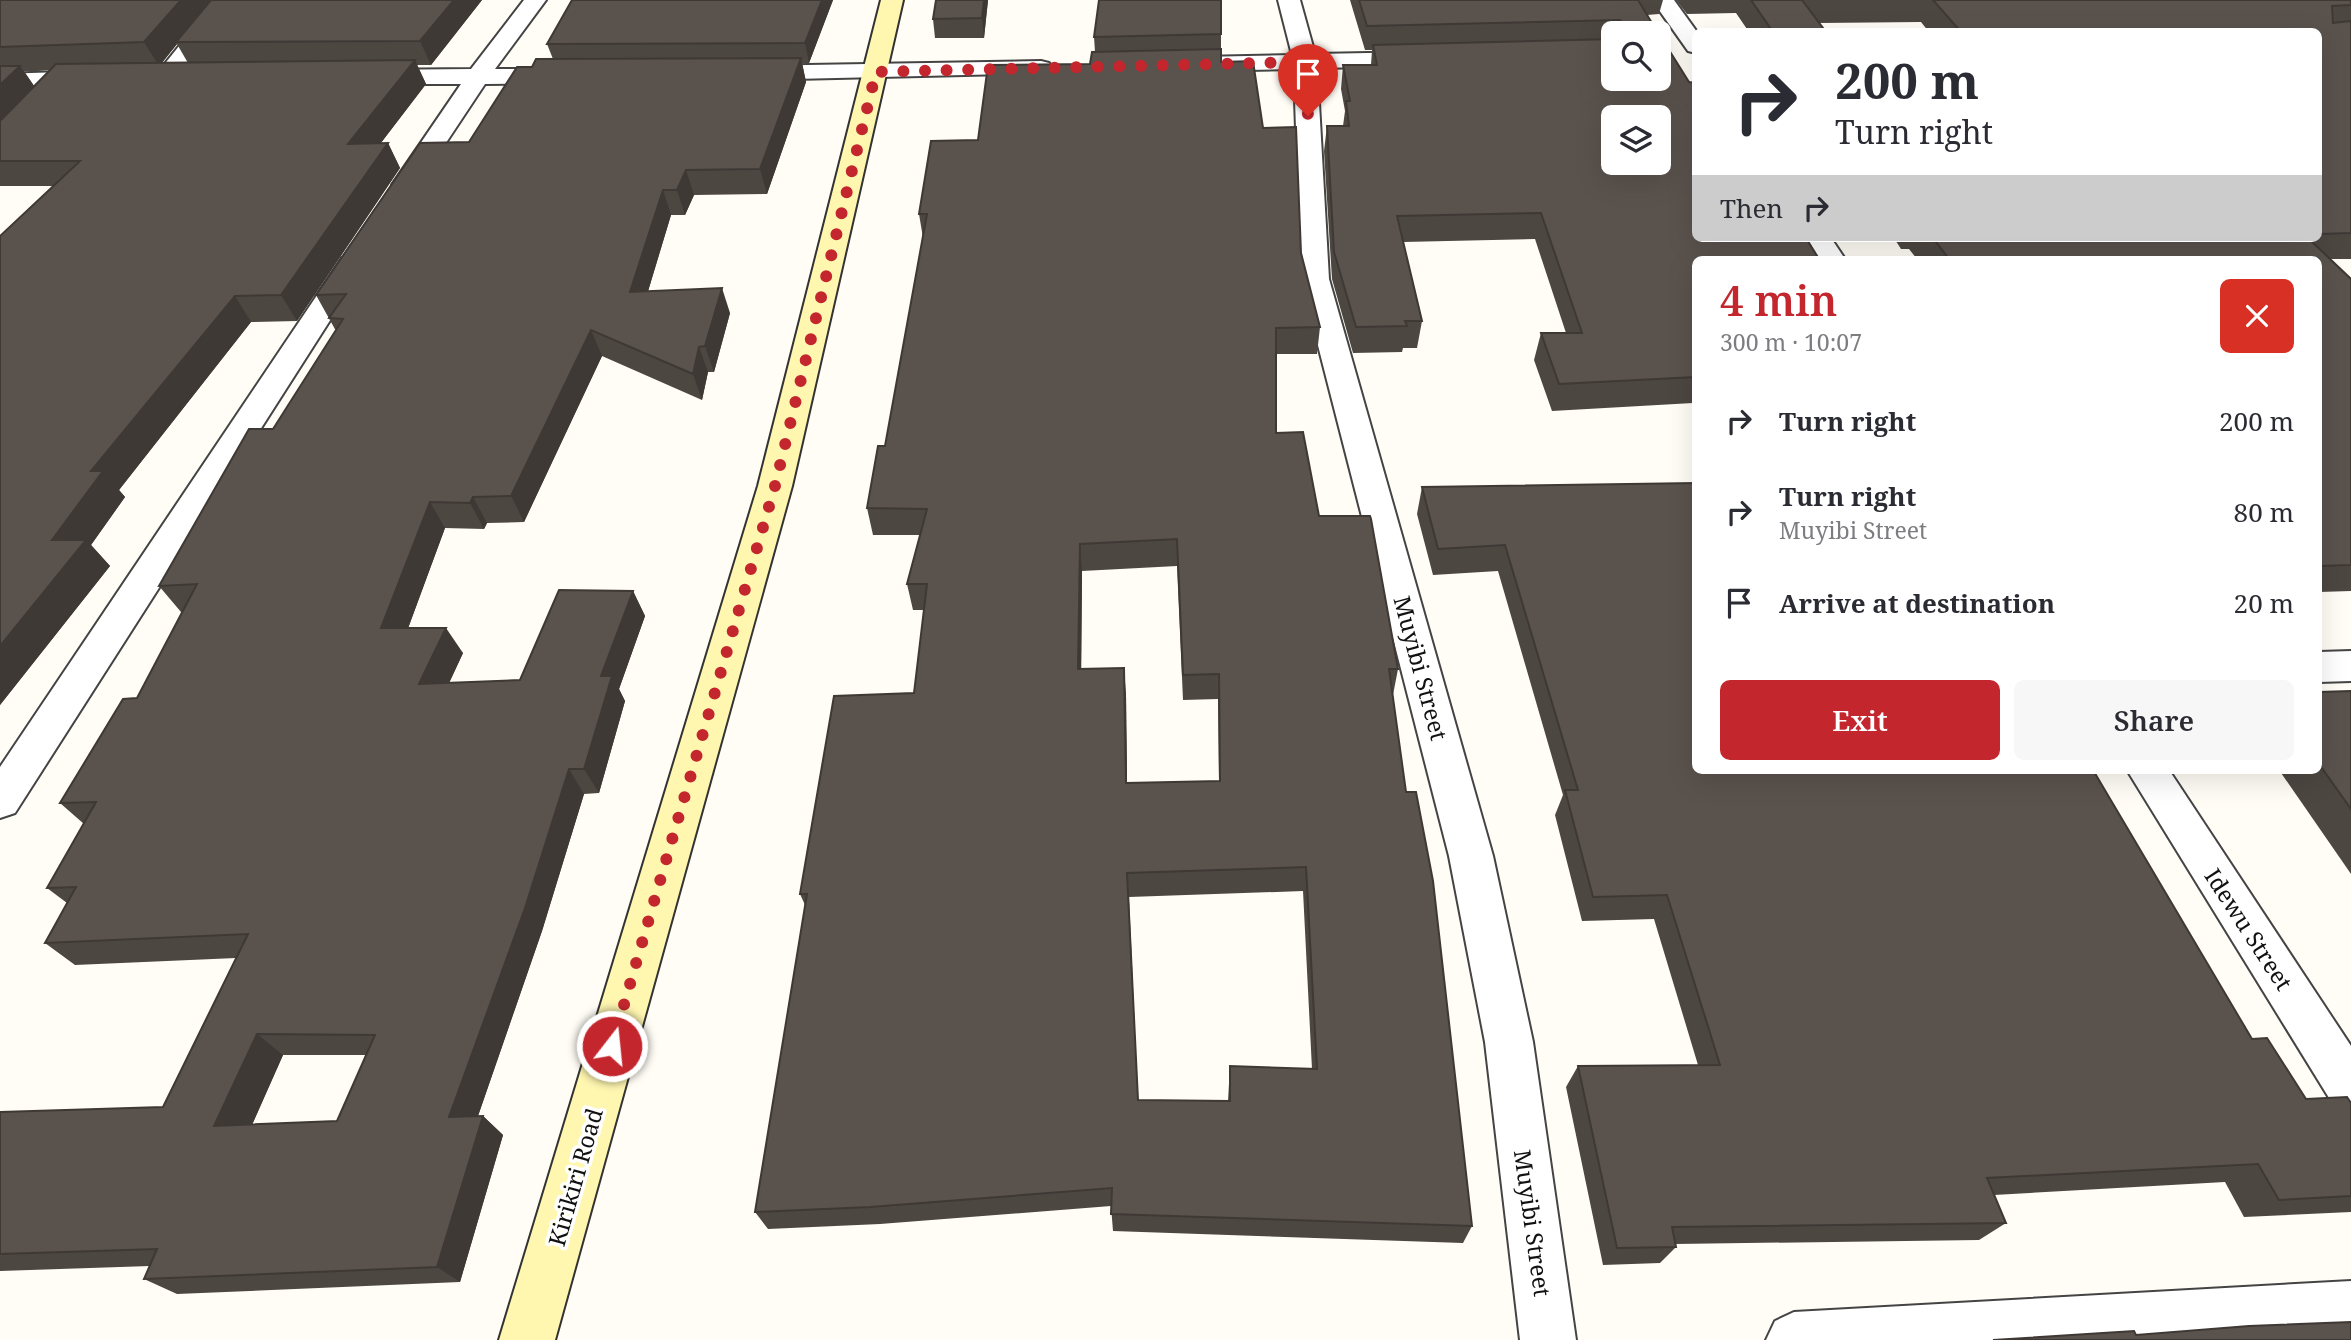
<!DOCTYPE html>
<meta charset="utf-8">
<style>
body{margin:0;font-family:"Noto Serif",serif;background:#f7f7f7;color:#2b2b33;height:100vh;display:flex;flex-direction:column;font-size:26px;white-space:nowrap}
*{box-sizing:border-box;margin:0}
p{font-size:23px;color:#7c7c81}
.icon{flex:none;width:38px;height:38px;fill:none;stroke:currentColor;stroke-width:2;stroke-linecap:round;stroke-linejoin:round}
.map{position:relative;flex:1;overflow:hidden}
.panel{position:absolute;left:1692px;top:256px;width:630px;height:518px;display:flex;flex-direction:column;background:#fff;border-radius:10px;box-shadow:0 7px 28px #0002}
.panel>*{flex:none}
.top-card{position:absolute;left:1692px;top:28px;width:630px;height:214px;border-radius:10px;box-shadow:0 7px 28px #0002;background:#fff;color:#2b2b33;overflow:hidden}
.buttons{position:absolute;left:1601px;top:21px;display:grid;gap:14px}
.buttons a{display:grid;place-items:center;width:70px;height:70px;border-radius:10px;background:#fff;box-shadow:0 7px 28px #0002;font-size:35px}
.pin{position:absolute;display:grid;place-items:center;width:60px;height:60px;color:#fff;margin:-72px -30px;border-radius:50% 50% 50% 0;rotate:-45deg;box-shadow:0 0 7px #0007}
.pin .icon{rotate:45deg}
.me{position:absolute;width:77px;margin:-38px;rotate:16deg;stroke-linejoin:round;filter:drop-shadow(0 0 5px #0008)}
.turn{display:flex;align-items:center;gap:24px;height:147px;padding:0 28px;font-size:32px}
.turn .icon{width:91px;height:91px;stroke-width:2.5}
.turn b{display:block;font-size:49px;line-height:60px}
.then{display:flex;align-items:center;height:66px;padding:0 28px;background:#0003;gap:14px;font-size:26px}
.round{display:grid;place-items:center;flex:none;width:74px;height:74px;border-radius:10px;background:#f7f7f7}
.overview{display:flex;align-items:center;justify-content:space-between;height:119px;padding:0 28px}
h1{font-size:42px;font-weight:600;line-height:52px;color:#c4262e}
.cta{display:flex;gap:14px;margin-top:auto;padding:14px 28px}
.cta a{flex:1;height:80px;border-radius:10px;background:#c4262e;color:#fff;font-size:28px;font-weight:600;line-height:80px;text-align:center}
.cta a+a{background:#f7f7f7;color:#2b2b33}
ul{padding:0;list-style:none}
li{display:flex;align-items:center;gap:21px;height:91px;padding:0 28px}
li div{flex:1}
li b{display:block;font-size:26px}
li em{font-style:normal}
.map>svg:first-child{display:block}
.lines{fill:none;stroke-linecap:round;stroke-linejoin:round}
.street-casing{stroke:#444;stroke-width:4}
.secondary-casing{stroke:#333;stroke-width:4}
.street{fill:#fff;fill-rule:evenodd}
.secondary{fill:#fff6b0;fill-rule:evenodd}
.wall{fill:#4d4742;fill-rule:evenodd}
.shaded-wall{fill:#3f3936}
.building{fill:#5a524d;stroke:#3f3936;stroke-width:2;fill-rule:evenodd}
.route{stroke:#c4262e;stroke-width:12;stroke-dasharray:0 21.6}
.labels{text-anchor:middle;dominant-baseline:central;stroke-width:7;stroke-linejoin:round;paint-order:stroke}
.street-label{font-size:23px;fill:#111;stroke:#fff}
</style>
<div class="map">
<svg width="2351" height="1340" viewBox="0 0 2351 1340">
<rect width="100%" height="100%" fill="#fffdf5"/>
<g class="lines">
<defs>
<g id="street">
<path d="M216,0H239L175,81H159L155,76L159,71Z"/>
<path d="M524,0H546L495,69H562L570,71L574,76L570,81L562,83L485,84L414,191H396L392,185L461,84H370L362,82L358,77L362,72L370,70L471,69Z"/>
<path d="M1278,0H1300L1315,54L1422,52L1430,54L1434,59L1430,64L1422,66L1317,68L1329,279L1493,856L1533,1042L1576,1340H1520L1485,1042L1449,856L1301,279L1294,69L1199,71L1191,69L1187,64L1191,59L1199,57L1292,55Z"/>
<path d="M1652,0H1674L1697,32L1696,53L1688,51Z"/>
<path d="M1041,61L1049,63L1053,68L1049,73L751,80L743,78L739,73L743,68L751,66Z"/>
<path d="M93,71L101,73L105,78L101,83L0,88V74Z"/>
<path d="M1803,238H1831L1845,259H1817Z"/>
<path d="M352,255L362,258L366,264L15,813L0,818V767L338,264L342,258Z"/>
<path d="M2351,651V681L2319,682V652Z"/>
<path d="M2127,770H2169L2351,1046V1113L2334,1106Z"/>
<path d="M2351,1281V1335L2268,1340H1766L1775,1321L1794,1312Z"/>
</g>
<path id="secondary" d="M881,0H903L792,486L555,1340H499L758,486Z"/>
</defs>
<use href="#street" class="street-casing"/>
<use href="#secondary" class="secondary-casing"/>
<use href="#street" class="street"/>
<use href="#secondary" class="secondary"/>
</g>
<g class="wall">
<path d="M0,0H482L431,65H417L426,84L380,144L388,143L400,168L297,321L251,322L119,490L125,497L91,545L110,566L0,705L53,186H0ZM177,44L188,63H162ZM50,70L34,86L24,71H38Z"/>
<path d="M833,0L809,63H802L806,82L767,194L694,195L685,215H671L648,291L730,313L714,372H708L702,400L602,356L524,522L487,523L484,529L445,528L408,628L463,653L449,683L520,680L633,591L645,616L619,689L625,701L599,793L584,794L542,931L478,1116H483L503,1135L460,1282L177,1294L144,1279L150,1266L0,1271V1112L163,1107L236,958L75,965L45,943L67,903L47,888L84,824L60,803L137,698L183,612H181L159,586L273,429L336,331L316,295L469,142L532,67L553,59L547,44ZM283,1055H366L337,1121L252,1125Z"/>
<path d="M936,0H988L984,38H935L933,19Z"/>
<path d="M1221,0V62L1263,128L1301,253L1320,327L1317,354H1276V433L1398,669L1393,695L1406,792L1472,1226L1463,1243L1113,1231L1111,1206L880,1224L768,1229L755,1212L805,905L800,894L914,693L924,610H913L907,584L920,535H873L867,508L885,446L923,238L919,214L978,140L1090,64L1095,52L1094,37ZM1177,566L1183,700L1218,699L1219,781L1127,783L1126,694L1081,669L1082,571ZM1303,891L1312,1069L1230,1066L1228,1101L1138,1100L1129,897Z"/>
<path d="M1350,0H1663L1659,14L1647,15L1658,33H1614V79L1696,259V409L1693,403L1552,411L1534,360L1541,333H1566L1535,239L1403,242L1422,321L1417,348H1403L1402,352L1353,353L1332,279L1324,151L1327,126H1343L1345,111L1341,89L1343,65H1371L1372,50H1365Z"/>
<path d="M1676,0H2351V259H2330L2351,279V591L2319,592V259H1917L1909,249H1901L1894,238H2319V32H1929L1921,22L1819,23L1826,32H1749L1736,13L1687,14Z"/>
<path d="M1696,483V770H2100L2096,775L2252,1039L2306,1099L2351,1103V1212L2244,1217L2225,1182L1994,1195L2006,1223L1979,1240L1675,1244L1676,1247L1660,1263L1603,1265L1566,1087L1578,1066L1698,1065L1654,919L1582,921L1555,815L1563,795L1498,571L1433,575L1417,514L1422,487Z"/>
<path d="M2351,691V874L2279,770H2319V692Z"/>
</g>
<g class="shaded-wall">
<path d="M181,0H214L176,42L177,44L159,66L144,42Z"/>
<path d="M454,0H482L431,65L420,41Z"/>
<path d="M822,0H833L809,63L805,43Z"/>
<path d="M984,0H988L984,38L982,18Z"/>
<path d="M801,58L806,82L767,194L760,169Z"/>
<path d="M415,60L426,84L361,169L348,144Z"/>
<path d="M20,66L37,90L0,127V85Z"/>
<path d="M388,143L400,168L297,321L281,295Z"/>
<path d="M686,170L694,195L685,215L677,190Z"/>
<path d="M663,190L671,215L640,318L630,292Z"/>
<path d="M722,288L730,313L714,372L705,346Z"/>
<path d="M235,296L251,322L119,490L125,497L91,545L110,566L0,705V646L52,540L91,471Z"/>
<path d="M591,330L602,356L524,522L511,496Z"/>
<path d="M699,347L708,372L702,400L693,374Z"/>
<path d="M473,497L487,523L484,529L470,503Z"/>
<path d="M430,502L445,528L399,653L381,628Z"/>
<path d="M1080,544L1082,571L1081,695L1078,669Z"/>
<path d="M633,591L645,616L619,689L625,701L599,793L584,769L601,676Z"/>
<path d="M446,628L463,653L437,709L419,684Z"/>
<path d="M1124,668L1126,694L1127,808L1126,783Z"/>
<path d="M569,769L584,794L542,931L471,1136L449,1117Z"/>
<path d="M257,1034L283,1055L243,1145L214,1126Z"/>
<path d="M483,1116L503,1135L460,1282L437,1267Z"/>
</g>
<g class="building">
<path d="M0,0H181L144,42L0,47Z"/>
<path d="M211,0H454L420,41L176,42Z"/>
<path d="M572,0H822L805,43L547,44Z"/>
<path d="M936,0H984L982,18L933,19Z"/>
<path d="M1099,0H1221V34L1094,37Z"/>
<path d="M1359,0H1638L1658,33H1621L1623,23L1620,20L1367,26Z"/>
<path d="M1751,0H1802L1826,32H1773Z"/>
<path d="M1933,0H2351V5L2332,6L2333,23L2351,21V233L2319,234V32H1961Z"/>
<path d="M1659,34L1689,82L1696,83V238H1806L1819,259H1696V377L1559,384L1541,333H1582L1541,213L1397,216L1422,321H1405L1407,326L1356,327L1334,252L1327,126H1349L1346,101H1350L1343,65H1377L1373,45L1614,39V79H1659ZM1614,117H1659V163H1614Z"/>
<path d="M1221,49V62L1253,61L1263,128L1296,127L1301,253L1320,327L1276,328V433L1303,432L1319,516H1370L1371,519L1398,669H1389L1406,792H1416L1433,881L1472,1226L1111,1214L1112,1188L870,1207L755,1212L807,894H800L834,696L914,693L927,584H907L927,509L867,508L878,446H885L927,214H919L931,141L978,140L988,65L1090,64L1092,52ZM1177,539L1183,675L1219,674L1220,781L1126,783L1124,668L1078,669L1080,544ZM1306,867L1317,1069L1230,1066V1101L1138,1100L1127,873Z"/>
<path d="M801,58L760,169L686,170L677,190H663L630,292L722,288L705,346L699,347L693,374L591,330L511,496L473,497L470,503L430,502L381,628H446L419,684L520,680L559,590L633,591L601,676H612L584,769H569L525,908L449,1117L483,1116L437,1267L144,1279L157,1249L0,1254V1112L163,1107L248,934L45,943L76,887L47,888L96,802L60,803L123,699L137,698L197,584L159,586L249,429H273L343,319L329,318L346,294L316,295L420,143L469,142L517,67H532L536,59ZM257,1034L375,1035L337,1121L214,1126Z"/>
<path d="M415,60L348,144L388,143L281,295L235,296L91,471H103L52,540H86L0,646V236L80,161H0V121L56,64Z"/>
<path d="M0,66H20L0,85Z"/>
<path d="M1933,238H2308L2351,279V565L2319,566V259H1949Z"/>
<path d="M1696,483V770H2093L2252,1039L2267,1038L2306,1099L2347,1097L2351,1103V1196L2279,1200L2258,1164L1987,1178L2006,1223L1672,1227L1676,1247L1617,1248L1578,1066L1720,1065L1667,895L1593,897L1565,790H1578L1505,545L1438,549L1422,487Z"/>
<path d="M2351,691V809L2319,764V692Z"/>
<path d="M2351,1322V1340H1993L2134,1331L2136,1335L2249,1326Z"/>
</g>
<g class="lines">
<path class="route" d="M612,1046L775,486L876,72L1305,62L1308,116"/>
</g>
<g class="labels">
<g class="street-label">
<text transform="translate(1421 668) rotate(75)">Muyibi Street</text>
<text transform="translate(2249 929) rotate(57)">Idewu Street</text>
<text transform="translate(575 1177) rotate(-74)">Kirikiri Road</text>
<text transform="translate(1533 1223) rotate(82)">Muyibi Street</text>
</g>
</g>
</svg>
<div class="buttons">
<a><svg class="icon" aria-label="search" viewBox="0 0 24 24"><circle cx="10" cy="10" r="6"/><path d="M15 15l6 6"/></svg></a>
<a><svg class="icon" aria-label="layers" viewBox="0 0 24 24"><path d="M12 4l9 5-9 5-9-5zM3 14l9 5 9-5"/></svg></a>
</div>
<div class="pin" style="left:1308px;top:116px;background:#d93025"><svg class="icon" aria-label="arrive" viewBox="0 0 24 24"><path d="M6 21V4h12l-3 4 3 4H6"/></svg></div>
<svg class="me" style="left:612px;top:1046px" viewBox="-20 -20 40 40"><circle r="17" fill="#c4262e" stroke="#fff" stroke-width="3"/><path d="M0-11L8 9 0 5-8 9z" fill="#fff"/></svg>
<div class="top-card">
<div class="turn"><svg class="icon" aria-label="right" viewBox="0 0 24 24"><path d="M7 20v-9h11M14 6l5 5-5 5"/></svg><div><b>200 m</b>Turn right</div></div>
<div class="then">Then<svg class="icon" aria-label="right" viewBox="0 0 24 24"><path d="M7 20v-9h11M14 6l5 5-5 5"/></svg></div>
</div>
<section class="panel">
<div class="overview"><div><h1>4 min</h1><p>300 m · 10:07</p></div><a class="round" style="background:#d93025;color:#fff"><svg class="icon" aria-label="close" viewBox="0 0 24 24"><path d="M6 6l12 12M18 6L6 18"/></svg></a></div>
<ul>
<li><svg class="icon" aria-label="right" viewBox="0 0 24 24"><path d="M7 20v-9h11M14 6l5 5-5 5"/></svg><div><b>Turn right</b></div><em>200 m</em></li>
<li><svg class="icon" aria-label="right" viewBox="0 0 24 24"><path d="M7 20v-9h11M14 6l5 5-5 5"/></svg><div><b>Turn right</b><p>Muyibi Street</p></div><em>80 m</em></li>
<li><svg class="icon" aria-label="arrive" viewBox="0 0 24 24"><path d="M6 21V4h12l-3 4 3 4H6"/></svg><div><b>Arrive at destination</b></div><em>20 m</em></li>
</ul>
<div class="cta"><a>Exit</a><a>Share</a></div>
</section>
</div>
